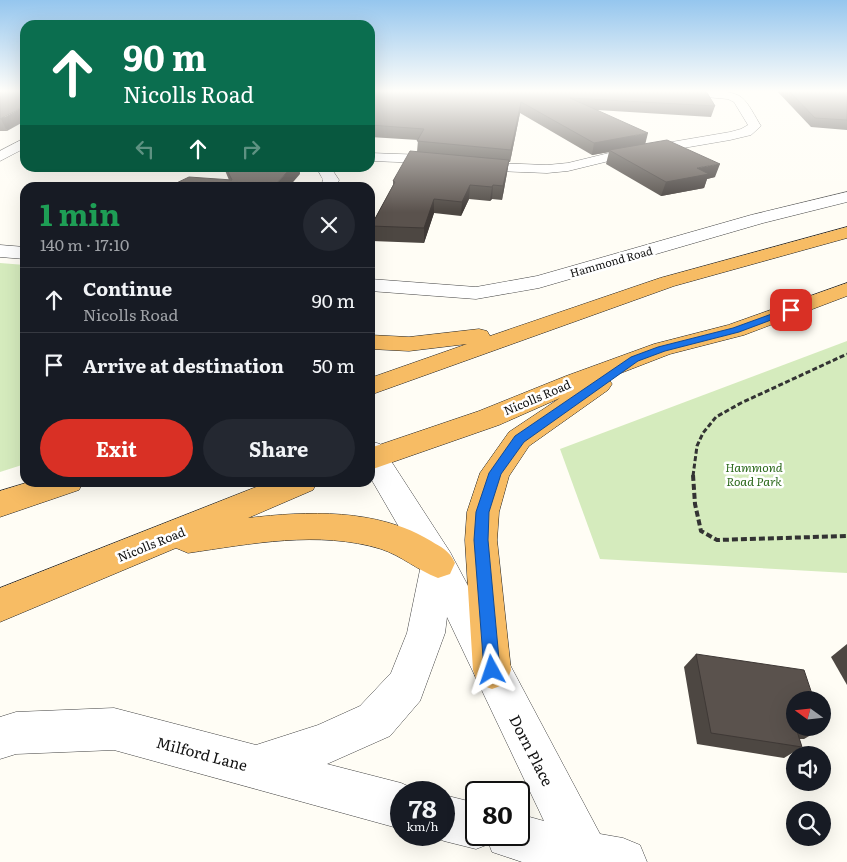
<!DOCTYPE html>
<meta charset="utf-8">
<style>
body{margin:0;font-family:Literata,serif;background:#242831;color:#f1f3f6;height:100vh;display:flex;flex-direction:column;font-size:19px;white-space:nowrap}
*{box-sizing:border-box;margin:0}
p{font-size:16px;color:#9ea1a6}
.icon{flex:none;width:28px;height:28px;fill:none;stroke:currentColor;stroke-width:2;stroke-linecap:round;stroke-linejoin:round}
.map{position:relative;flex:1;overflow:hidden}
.drawer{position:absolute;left:20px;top:182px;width:355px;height:305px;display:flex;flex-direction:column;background:#171b24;border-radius:15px;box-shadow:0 5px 20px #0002}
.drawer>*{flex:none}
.guide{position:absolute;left:20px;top:20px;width:355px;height:152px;border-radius:15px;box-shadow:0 5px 20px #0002;background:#0b6e4f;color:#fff;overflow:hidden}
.needle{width:32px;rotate:285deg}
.tools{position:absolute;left:786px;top:691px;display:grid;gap:10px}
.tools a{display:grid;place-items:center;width:45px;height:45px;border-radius:50%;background:#171b24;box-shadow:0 5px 20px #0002;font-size:25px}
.speed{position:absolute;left:390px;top:781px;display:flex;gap:10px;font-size:25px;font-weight:700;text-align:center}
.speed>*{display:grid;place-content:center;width:65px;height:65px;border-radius:50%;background:#171b24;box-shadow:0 5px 20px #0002;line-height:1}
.speed small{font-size:12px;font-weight:400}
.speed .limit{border:2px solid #111;border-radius:8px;background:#fff;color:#111}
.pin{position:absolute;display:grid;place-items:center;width:42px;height:42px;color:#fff;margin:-21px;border-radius:10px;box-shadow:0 2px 8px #0006}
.me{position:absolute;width:55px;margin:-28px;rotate:355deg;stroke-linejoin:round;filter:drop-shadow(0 0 4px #0008)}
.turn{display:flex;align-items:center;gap:18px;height:105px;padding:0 20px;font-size:22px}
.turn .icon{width:65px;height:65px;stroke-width:2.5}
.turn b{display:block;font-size:35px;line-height:42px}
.lanes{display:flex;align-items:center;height:48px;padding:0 20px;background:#0003;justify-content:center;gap:25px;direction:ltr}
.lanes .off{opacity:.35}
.round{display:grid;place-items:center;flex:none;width:52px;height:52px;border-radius:26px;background:#242831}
.head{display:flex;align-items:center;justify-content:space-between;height:85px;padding:0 20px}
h1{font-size:30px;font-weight:700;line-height:38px;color:#1e9e55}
.primary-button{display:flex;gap:10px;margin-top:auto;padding:10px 20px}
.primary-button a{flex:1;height:58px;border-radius:30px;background:#d93025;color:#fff;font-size:20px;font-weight:700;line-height:58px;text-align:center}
.primary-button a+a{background:#242831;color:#f1f3f6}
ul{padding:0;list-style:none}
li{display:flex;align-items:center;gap:15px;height:65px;padding:0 20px;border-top:1px solid #363941}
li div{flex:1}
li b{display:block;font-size:19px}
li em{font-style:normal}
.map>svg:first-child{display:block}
.green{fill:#d5ebbd}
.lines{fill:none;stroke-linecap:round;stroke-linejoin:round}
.minor-casing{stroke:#444;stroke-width:1}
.trunk-casing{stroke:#222;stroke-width:1}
.path-far1{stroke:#333;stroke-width:3;stroke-dasharray:5 2.5;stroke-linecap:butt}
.path{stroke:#333;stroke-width:4;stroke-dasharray:6 3;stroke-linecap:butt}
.minor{fill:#fff;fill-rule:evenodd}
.trunk{fill:#f7bc64;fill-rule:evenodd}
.wall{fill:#4d4742}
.shaded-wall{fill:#3f3936}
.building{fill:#5a524d;stroke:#3f3936}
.route{fill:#1a73e8;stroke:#114b97}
.labels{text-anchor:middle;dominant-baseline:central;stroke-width:5;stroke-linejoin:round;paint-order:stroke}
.far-street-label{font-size:11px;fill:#111;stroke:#fff}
.street-label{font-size:12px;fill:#111;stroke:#fff}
.park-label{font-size:12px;font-style:italic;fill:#2f6b1f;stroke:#fff}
.near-street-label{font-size:15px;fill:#111;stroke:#fff}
</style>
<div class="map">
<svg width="847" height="862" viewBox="0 0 847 862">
<rect width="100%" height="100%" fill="#fffdf5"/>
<g class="green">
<path d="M0,263L25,265V464L0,472Z"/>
<path d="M847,341V573L600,559L560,449Z"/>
</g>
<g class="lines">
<defs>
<g id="minor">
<path d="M667,91C684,91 728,87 741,97C749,103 755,117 761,126L751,135L730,140L613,160L568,171L547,173L496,171L426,163L370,161V153L426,155L496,163L547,165L568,163L613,152L730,132L741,129L748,125L734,102L728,99L672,94Z"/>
<path d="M25,138V148L0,161V151Z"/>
<path d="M317,168H331L339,180L336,188H320L323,180Z"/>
<path d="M847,192V202L763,223L539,288L476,299L370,291V279L476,287L537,276L751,215Z"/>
<path d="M0,245L25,247V259L0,257Z"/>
<path d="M370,441L380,444L450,552L600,834L623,838L640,845L647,862H522L492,852L489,844L476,849L444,841L429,835H444V795L476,803V835H519V814L544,821L447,617L445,633L420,701L390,736L327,764L401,783L417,790L418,792H401V829L114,750L16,754L0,759V717L16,712L114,708L256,745L318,725L360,706L391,673L407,633L421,565L370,477Z"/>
</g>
<g id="trunk">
<path d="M847,227V238L674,286L370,395V378L467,344L409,351L370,349V335L409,337L479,329L487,331L490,336L660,278Z"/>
<path d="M847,283V296L744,335L670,354L608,378L612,384L608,390L529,446L509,476L499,512L497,540L511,670L506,684L492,689L478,684L473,670L465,540L467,512L480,473L509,432L560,398L499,425L370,470V448L479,411L566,376L654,344L728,325Z"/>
<path d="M29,482H83L79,490L0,517V491Z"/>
<path d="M269,482H317L313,490L248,518C307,511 377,508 431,541C442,548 449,550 455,563L450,574L438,578C417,570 402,556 381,549C319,530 250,544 188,553L176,548L0,622V588Z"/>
</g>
</defs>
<use href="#minor" class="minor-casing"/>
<use href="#trunk" class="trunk-casing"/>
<path class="path-far1" d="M693,476L697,446L703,433L716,417L741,403L847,354"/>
<path class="path" d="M693,475L695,504L701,531L717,540L847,536"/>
<use href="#minor" class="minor"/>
<use href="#trunk" class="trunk"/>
</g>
<g class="wall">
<path d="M0,91L7,131H0Z"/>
<path d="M370,91H706L715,106L711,117L597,110L645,144L715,177L707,179L704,188L661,196L606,164L609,152L592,155L520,113L510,162H509L507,173L502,200L492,199L490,201L469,199L461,216L434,213L424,243L372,241L371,226L393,185V181L417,152L418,140L370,137Z"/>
<path d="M777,91H847V130L811,127Z"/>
<path d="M224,168H299L300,174L229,180Z"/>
<path d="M847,644V685L831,657Z"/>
<path d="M696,654L795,700V728H823L804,739H799L802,747L784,758L697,744L684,667Z"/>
</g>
<g class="shaded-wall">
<path d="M521,102L520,113L510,162L511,150Z"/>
<path d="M25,106V121L7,131L1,119Z"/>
<path d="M648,133L645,145L609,150V152L592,155L594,143Z"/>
<path d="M509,160L507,173L502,200L503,186Z"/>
<path d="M720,164L715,177L707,179L704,188L661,196L666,182L697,168Z"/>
<path d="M291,168H299L300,174L288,188H272Z"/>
<path d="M470,185L469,199L461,216L462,202Z"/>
<path d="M493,185L492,199L490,201L492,187Z"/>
<path d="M434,199V213L424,243V228Z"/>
</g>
<g class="building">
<path d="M0,91H25V106L0,119Z"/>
<path d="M377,91H706L715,106L570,98L648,133L594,143L521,102L511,150L417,141L424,129L370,125V94Z"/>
<path d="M789,91H847V120L815,118Z"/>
<path d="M667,140L720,164L697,168L709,174L666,182L609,150Z"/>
<path d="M410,151L509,160L503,186L493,185L492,187L470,185L462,202L434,199L424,228L371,226L395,182L393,181Z"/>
<path d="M226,168H291L272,188H166L189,177L232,180Z"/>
<path d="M696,654L804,670L814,700H795V728H796L802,747L711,733Z"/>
</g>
<linearGradient id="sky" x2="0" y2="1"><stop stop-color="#95c6ee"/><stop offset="0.43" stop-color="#fffefa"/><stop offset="1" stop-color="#fffefa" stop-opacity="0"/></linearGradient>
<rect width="847" height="212" fill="url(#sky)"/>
<path class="route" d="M791,307L795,308V311L739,332L665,351L638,361L524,442L501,474L489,512L488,540L500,670L497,676L492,678L486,676L484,670L474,540L476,512L489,473L515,436L631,357L658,347L733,328Z"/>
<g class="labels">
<g class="far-street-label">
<text transform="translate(611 261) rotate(-16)">Hammond Road</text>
</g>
<g class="street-label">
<text transform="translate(537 397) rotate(-23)">Nicolls Road</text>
<text transform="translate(151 544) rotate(-22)">Nicolls Road</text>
</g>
<g class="park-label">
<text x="754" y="467">Hammond<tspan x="754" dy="14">Road Park</tspan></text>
</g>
<g class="near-street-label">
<text transform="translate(532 750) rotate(63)">Dorn Place</text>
<text transform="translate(202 753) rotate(15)">Milford Lane</text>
</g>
</g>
</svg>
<div class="tools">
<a><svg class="needle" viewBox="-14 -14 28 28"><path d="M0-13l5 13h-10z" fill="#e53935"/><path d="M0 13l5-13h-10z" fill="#9ea1a6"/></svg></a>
<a><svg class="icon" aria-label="sound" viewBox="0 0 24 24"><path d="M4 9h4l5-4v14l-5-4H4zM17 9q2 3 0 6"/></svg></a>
<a><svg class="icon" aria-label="search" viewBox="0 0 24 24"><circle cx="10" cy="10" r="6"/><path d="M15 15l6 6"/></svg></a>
</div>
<div class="speed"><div>78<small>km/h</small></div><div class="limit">80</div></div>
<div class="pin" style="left:791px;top:310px;background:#d93025"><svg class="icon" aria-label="arrive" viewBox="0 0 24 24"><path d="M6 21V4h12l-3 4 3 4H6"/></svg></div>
<svg class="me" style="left:492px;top:670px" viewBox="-20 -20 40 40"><path d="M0-17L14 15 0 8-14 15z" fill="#1a73e8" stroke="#fff" stroke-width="4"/></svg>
<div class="guide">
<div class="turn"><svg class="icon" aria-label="ahead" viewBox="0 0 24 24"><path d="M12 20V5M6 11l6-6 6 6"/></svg><div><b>90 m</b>Nicolls Road</div></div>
<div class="lanes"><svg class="icon off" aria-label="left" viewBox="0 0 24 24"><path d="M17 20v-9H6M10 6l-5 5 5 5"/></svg><svg class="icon" aria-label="ahead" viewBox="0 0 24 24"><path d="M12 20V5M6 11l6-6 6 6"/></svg><svg class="icon off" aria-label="right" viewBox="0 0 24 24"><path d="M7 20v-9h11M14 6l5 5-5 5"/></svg></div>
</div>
<section class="drawer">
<div class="head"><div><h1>1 min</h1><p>140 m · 17:10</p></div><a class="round"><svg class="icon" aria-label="close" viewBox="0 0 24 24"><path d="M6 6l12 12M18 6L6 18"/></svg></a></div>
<ul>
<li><svg class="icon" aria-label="ahead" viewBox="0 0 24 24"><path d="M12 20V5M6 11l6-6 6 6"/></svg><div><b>Continue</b><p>Nicolls Road</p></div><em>90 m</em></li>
<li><svg class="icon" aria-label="arrive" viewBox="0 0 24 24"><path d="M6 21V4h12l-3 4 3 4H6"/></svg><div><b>Arrive at destination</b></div><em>50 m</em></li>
</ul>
<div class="primary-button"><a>Exit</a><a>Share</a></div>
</section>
</div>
